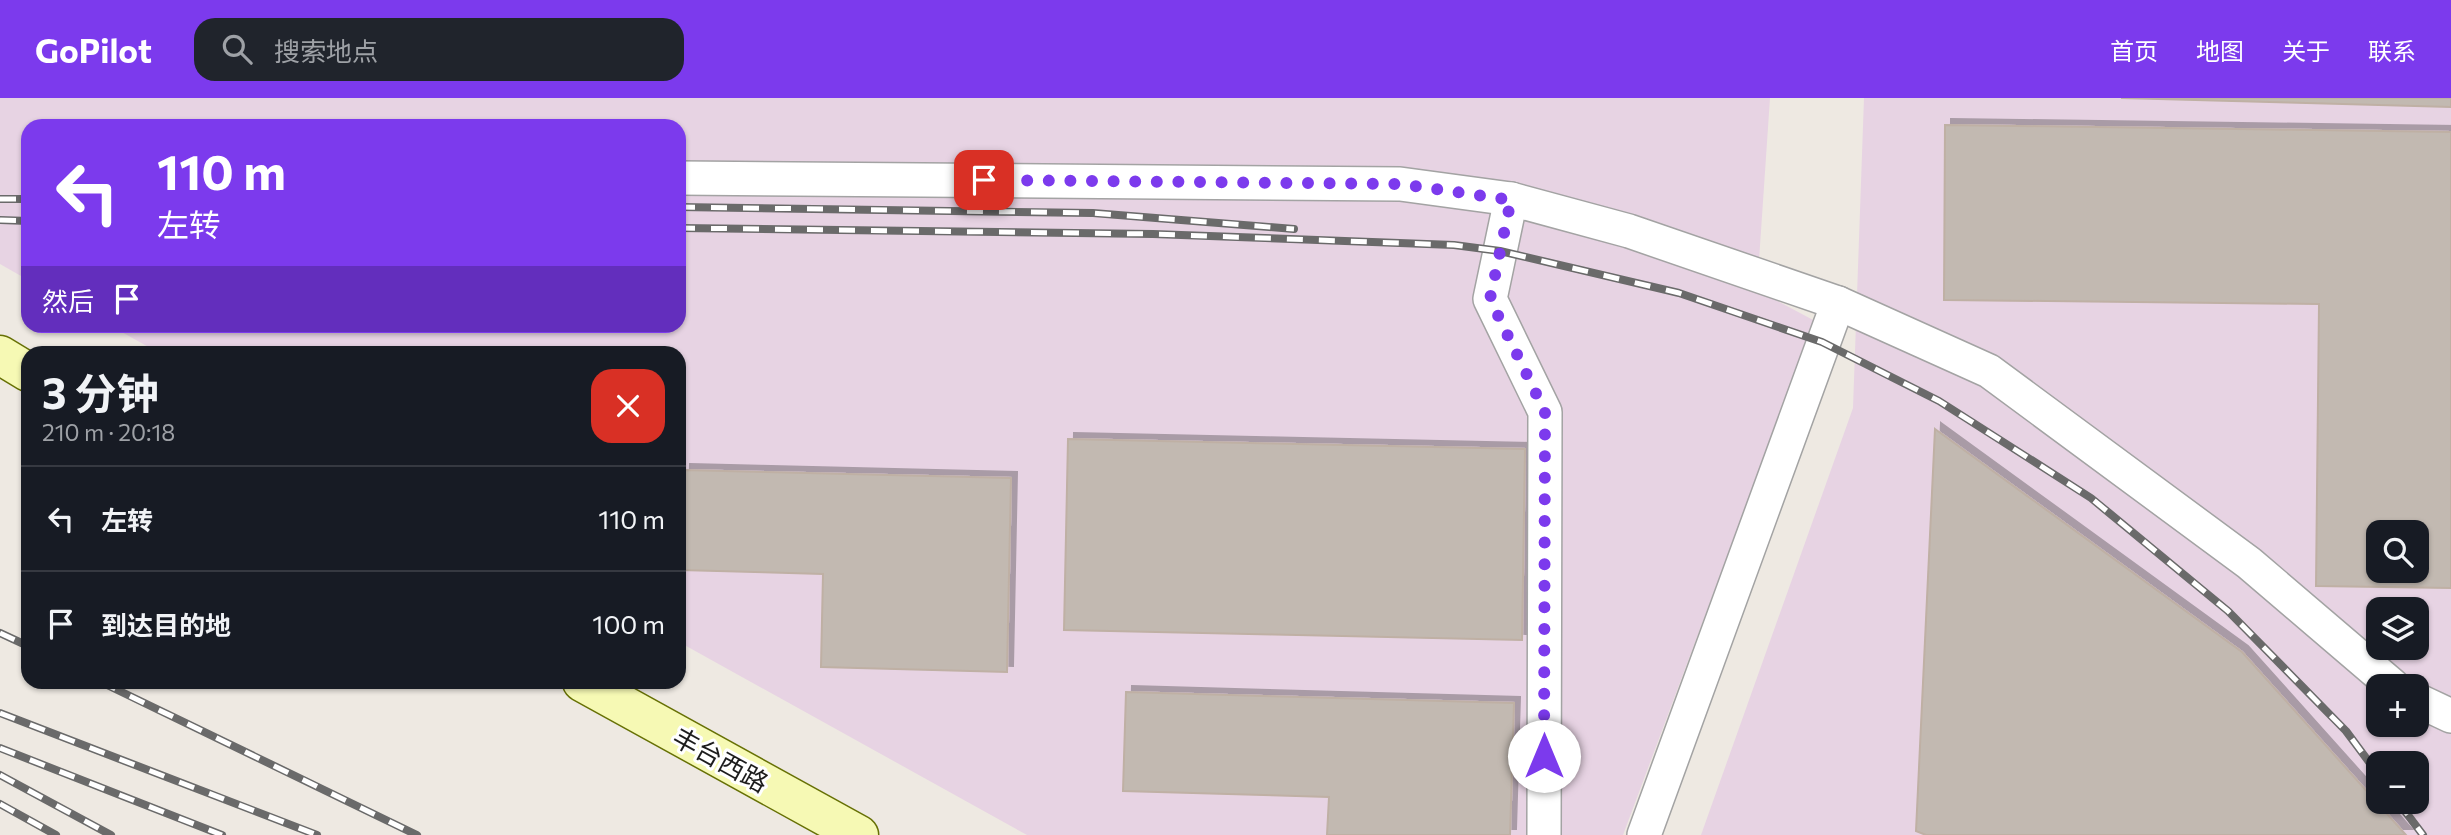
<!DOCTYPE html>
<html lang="zh">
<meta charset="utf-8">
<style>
body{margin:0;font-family:Commissioner,"Noto Sans SC",sans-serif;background:#20242c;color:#f1f3f6;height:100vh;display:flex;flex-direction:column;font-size:26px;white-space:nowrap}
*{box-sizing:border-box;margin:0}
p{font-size:23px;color:#9ea1a6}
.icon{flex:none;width:38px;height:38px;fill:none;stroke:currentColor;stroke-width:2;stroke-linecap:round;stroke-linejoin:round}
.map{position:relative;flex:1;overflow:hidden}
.drawer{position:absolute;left:21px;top:248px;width:665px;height:343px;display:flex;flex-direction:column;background:#171b24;border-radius:21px;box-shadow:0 2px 5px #0004}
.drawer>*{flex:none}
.banner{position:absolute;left:21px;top:21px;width:665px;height:214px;border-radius:21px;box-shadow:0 2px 5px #0004;background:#7c3aed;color:#fff;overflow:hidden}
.tools{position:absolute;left:2366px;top:422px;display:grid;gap:14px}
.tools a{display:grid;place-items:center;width:63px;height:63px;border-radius:14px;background:#171b24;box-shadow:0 2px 5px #0004;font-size:35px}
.pin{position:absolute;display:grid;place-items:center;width:60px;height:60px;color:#fff;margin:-30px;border-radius:14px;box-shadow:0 4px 10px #0006}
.me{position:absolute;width:77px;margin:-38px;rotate:0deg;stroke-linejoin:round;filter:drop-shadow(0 0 5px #0008)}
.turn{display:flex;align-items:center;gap:24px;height:147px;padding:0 21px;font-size:32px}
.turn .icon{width:91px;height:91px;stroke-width:2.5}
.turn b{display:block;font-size:49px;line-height:60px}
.then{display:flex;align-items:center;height:66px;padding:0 21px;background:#0003;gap:14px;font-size:26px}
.round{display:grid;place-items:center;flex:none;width:74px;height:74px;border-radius:21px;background:#20242c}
.summary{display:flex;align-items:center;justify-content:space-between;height:119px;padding:0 21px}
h1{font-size:42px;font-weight:700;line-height:52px}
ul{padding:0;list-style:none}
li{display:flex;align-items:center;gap:21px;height:105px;padding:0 21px;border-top:2px solid #363941}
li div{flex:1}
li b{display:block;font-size:26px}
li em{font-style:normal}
header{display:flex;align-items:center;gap:42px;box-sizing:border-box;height:98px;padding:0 35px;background:#7c3aed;color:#fff}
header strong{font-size:33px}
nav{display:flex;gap:38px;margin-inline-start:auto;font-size:24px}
.search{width:490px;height:63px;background:#20242c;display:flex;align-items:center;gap:18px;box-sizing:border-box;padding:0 24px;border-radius:21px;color:#9ea1a6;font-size:26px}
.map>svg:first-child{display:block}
.industrial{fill:#e7d3e3;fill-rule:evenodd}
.building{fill:#c2b9b1;stroke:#bfb0a4;stroke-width:2;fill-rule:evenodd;filter:url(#shadow)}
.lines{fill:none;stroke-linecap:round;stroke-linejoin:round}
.minor-casing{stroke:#a3a3a3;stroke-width:36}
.secondary-casing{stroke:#677105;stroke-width:41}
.minor{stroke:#fff;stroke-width:33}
.secondary{stroke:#f6f9b4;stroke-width:38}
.rail-casing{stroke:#6a6a6a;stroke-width:8}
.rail{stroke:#fff;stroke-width:5;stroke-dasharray:16;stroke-linecap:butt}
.route{stroke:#7c3aed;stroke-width:12;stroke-dasharray:0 21.6}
.labels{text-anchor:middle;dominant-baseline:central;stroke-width:6;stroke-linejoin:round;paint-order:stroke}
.street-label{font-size:26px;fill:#1c1c1c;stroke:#fff}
</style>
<header>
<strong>GoPilot</strong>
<div class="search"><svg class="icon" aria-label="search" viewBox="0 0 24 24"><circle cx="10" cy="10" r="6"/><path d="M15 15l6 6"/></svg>搜索地点</div>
<nav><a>首页</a><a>地图</a><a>关于</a><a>联系</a></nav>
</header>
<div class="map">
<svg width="2451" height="737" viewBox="0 0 2451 737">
<defs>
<filter id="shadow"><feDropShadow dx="6" dy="-6" stdDeviation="0" flood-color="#0004"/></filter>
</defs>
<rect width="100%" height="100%" fill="#eee9e2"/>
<g class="industrial">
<path d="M0,0H1770L1757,192L1815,223L1623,737H1027L679,544V256H161L111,228H679V28H28V182L0,166Z"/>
<path d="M1864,0H2451V737H1701L1853,310ZM2378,434H2417V472H2378ZM2378,511H2417V550H2378ZM2378,588H2417V626H2378ZM2378,665H2417V704H2378Z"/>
</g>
<g class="building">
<path d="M2121,0H2451V9Z"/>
<path d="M1945,27L2451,34V490L2316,488L2319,206L1944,202ZM2378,434H2417V472H2378Z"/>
<path d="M1935,331L2242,554L2406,737H1926L1916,733Z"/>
<path d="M1068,341L1525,351L1522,542L1064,532Z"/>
<path d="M684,372L1011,380L1007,574L821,569L823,476L681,472Z"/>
<path d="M1126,594L1514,605L1510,737H1327L1329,699L1123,693Z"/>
</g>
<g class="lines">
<defs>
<g id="minor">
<path d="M679,80L1400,86L1511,101L1629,133L1838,205L1989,273L2249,465L2393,588"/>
<path d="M1511,101L1490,201L1545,314L1544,737"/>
<path d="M2417,602L2451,618"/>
<path d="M1644,737L1838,205"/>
</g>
<g id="secondary">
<path d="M0,257L28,274"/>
<path d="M582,584L859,737"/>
</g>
</defs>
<use href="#minor" class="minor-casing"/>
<use href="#secondary" class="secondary-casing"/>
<use href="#minor" class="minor"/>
<use href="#secondary" class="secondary"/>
<defs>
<g id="rail">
<path d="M0,101H28"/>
<path d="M679,109L1093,115L1294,131"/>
<path d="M0,122L28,123"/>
<path d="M679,130L1153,136L1454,147L1500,153L1679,195L1822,244L1939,303L2091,400L2228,513L2346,633L2378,676"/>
<path d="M0,535L28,548"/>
<path d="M101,584L417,737"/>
<path d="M0,615L317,737"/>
<path d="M0,650L222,737"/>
<path d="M0,677L111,737"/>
<path d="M2398,704L2423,737"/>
<path d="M0,706L56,737"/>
</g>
</defs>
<use href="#rail" class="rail-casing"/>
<use href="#rail" class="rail"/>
</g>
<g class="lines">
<path class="route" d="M984,82L1401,86L1511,102L1490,201L1545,314L1544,658"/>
</g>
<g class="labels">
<g class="street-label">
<text transform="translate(721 661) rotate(29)">丰台西路</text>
</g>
</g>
</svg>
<div class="tools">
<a><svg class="icon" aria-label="search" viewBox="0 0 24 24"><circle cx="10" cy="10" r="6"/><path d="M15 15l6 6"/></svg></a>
<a><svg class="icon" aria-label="layers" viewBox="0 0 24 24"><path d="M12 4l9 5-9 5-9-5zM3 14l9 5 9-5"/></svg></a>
<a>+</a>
<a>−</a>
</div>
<div class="pin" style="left:984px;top:82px;background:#d93025"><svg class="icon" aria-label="arrive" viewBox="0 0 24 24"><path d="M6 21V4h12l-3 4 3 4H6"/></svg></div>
<svg class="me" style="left:1544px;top:658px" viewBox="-20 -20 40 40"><circle r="19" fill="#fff"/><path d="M0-13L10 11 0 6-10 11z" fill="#7c3aed"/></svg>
<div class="banner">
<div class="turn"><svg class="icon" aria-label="left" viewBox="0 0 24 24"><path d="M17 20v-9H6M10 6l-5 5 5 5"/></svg><div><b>110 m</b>左转</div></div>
<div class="then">然后<svg class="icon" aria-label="arrive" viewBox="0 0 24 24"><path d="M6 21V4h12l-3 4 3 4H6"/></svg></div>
</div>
<section class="drawer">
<div class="summary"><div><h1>3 分钟</h1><p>210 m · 20:18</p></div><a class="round" style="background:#d93025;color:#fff"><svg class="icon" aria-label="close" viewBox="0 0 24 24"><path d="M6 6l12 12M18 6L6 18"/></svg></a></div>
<ul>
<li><svg class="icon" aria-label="left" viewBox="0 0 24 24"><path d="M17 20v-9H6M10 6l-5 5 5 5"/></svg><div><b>左转</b></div><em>110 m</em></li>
<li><svg class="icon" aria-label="arrive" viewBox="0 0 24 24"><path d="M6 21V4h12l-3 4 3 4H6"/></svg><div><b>到达目的地</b></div><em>100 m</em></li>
</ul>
</section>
</div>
